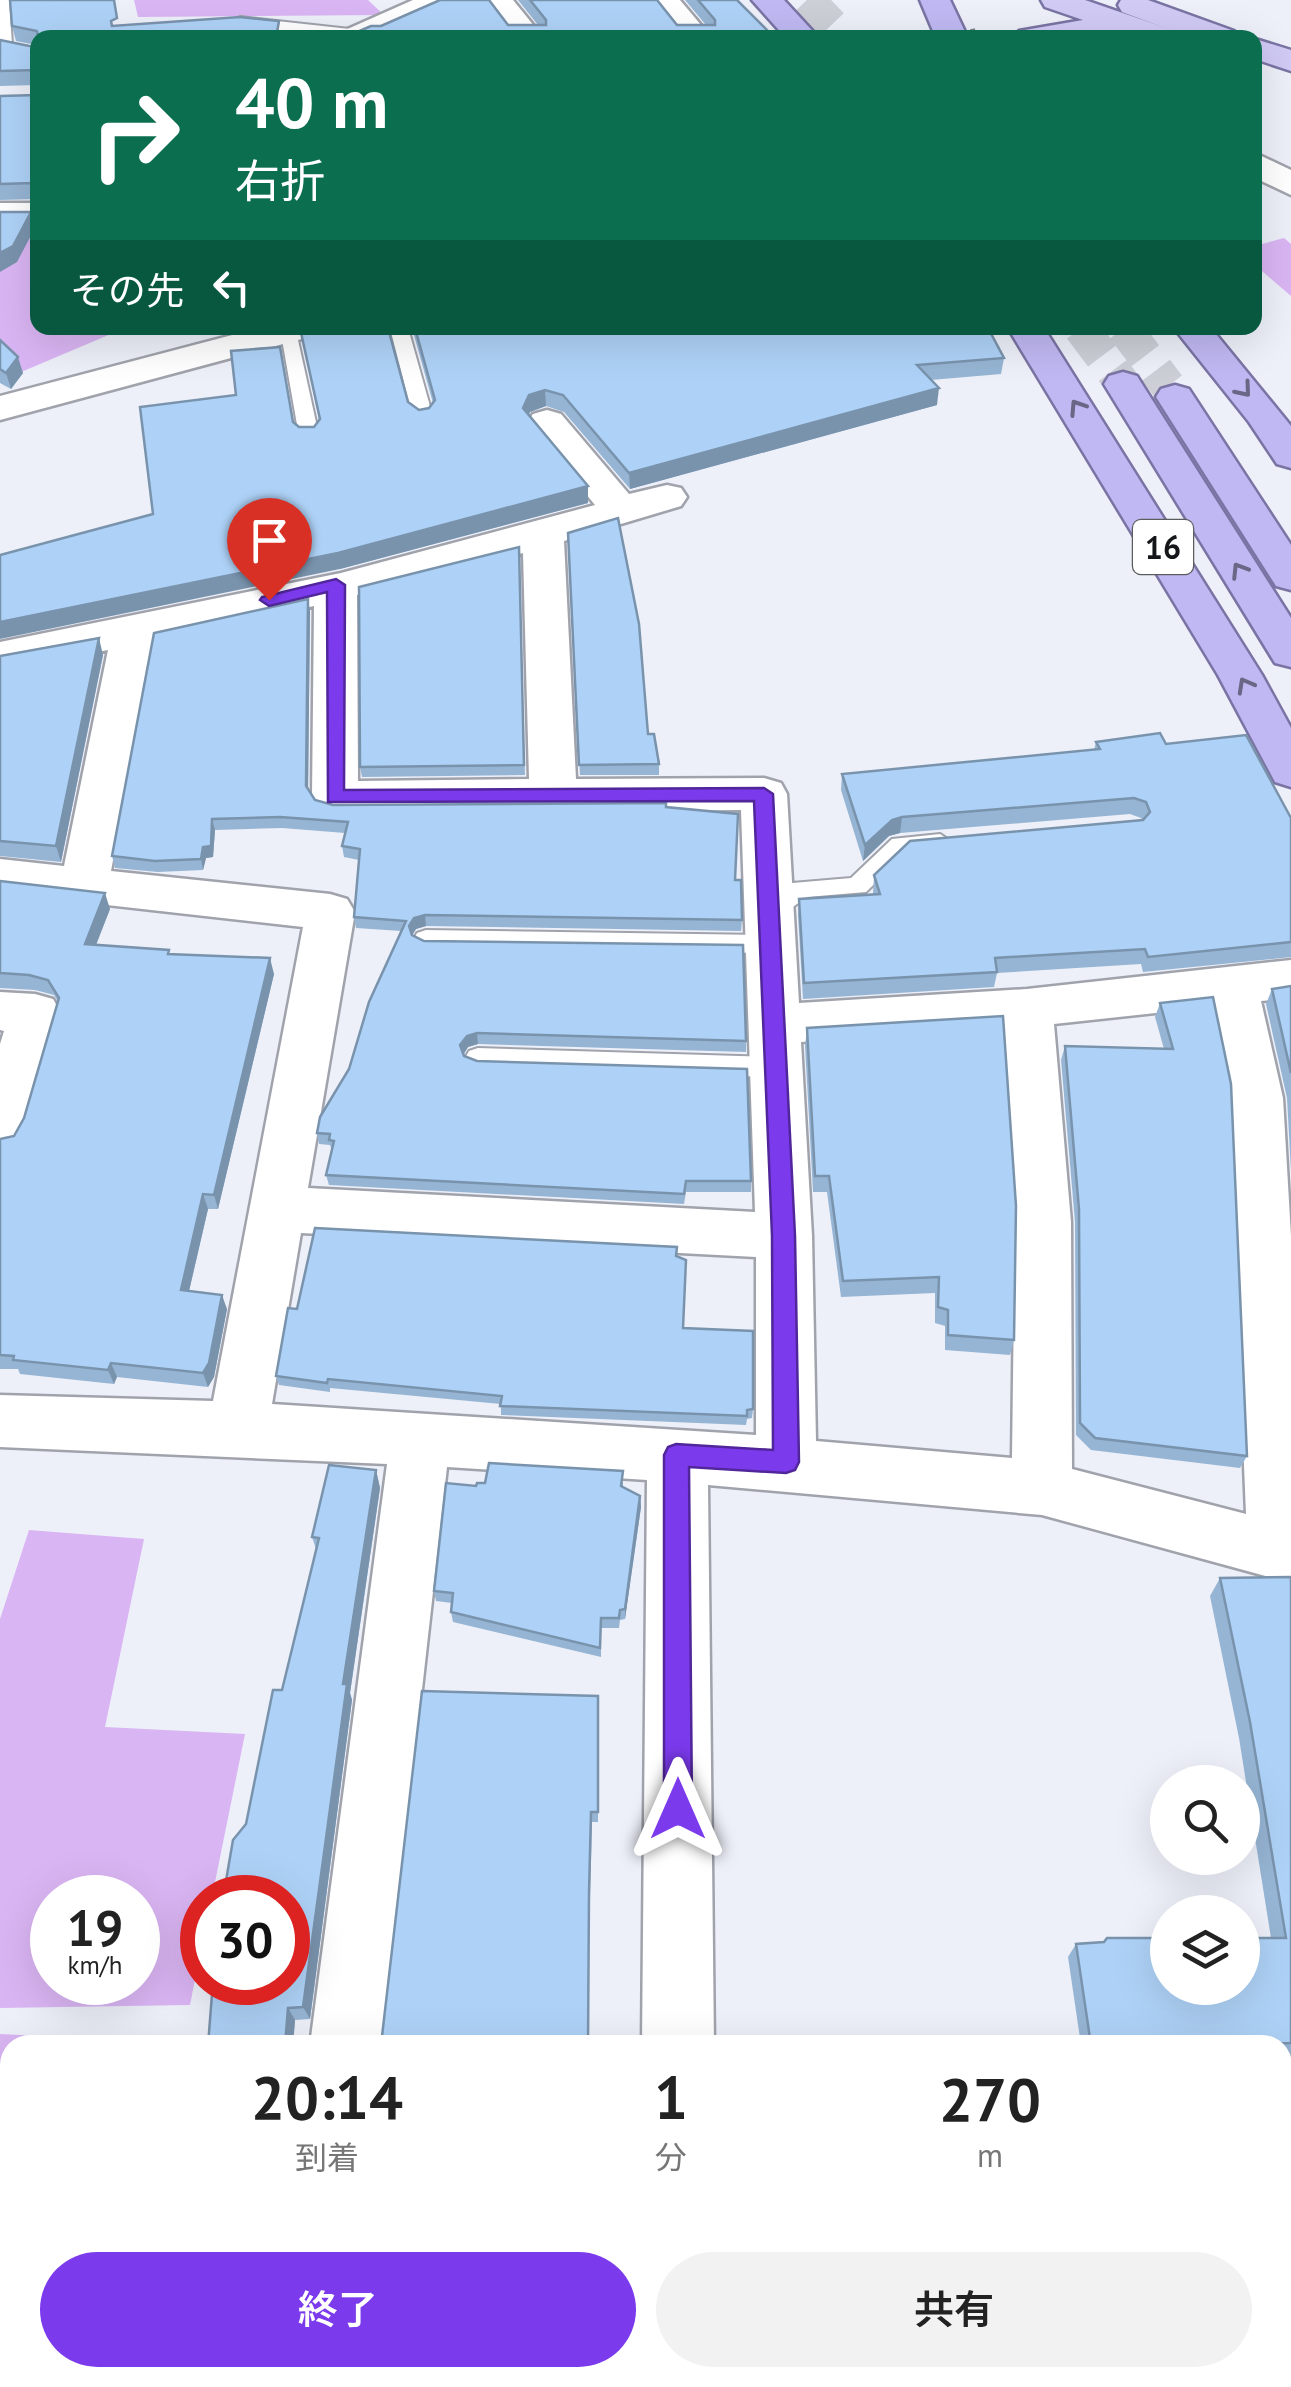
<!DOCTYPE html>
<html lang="ja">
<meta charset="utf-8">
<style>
body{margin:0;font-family:"PT Sans","Noto Sans JP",sans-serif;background:#f2f2f2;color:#222;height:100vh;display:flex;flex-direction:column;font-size:38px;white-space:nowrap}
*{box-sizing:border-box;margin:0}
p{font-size:32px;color:#767676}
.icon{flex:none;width:55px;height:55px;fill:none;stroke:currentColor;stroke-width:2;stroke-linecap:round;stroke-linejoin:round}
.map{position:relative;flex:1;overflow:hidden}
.panel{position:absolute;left:0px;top:2035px;width:1292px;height:352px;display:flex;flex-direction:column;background:#fff;border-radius:30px 30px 0 0;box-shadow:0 10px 40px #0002}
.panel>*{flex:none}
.guide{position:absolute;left:30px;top:30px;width:1232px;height:305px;border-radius:20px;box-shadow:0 10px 40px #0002;background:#0b6e4f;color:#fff;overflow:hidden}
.tools{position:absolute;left:1150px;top:1765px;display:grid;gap:20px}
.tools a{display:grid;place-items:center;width:110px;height:110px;border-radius:50%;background:#fff;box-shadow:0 10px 40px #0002;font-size:50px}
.speed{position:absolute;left:30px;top:1875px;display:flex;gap:20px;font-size:50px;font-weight:700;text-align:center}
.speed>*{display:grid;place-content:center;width:130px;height:130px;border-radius:50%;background:#fff;box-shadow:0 10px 40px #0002;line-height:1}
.speed small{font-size:25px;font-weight:400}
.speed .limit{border:15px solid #d22;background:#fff;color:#111}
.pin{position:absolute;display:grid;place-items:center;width:85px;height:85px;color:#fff;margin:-102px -42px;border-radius:50% 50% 50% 0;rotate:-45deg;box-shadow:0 0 10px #0007}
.pin .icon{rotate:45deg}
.me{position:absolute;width:110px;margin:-55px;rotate:0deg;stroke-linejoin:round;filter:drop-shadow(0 0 8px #0008)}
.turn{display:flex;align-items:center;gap:35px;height:210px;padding:0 40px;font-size:45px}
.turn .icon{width:130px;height:130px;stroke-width:2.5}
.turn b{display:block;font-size:70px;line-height:85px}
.then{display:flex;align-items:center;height:95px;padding:0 40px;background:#0003;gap:20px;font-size:38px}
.eta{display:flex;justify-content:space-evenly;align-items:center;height:170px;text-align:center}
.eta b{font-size:60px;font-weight:600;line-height:70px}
.primary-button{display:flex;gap:20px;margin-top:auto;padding:20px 40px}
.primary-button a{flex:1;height:115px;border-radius:60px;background:#7c3aed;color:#fff;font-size:40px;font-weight:600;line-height:115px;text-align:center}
.primary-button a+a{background:#f2f2f2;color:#222}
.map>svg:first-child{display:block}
.green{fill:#dab5f3;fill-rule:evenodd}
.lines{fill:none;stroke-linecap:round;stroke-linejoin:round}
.trunk-tunnel{stroke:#cdcfd7;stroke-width:35;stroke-dasharray:35 18;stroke-linecap:butt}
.service-casing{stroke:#a0a3ac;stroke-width:4}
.minor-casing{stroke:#a0a3ac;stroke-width:5}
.primary-casing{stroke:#7a74a4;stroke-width:5}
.trunk-casing{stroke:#7a74a4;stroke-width:5}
.service{fill:#fff;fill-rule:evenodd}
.minor{fill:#fff;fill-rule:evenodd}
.primary{fill:#d0caf5;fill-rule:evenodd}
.trunk{fill:#c0b8f2;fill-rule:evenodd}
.path-bridge{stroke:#84868d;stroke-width:4;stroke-dasharray:5 4;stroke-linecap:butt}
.wall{fill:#96b5d4}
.shaded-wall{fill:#7a93ad}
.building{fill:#aed2f7;stroke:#7a93ad;stroke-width:2.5}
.oneway{stroke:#6a6786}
.route{fill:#7c3aed;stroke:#51269a;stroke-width:2.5}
.labels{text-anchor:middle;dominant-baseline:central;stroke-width:8;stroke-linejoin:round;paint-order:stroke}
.shield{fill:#fff;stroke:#5b5c5e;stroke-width:2.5}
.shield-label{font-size:32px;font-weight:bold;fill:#151619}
</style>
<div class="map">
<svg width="1291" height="2387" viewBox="0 0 1291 2387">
<rect width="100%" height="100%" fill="#edf0f9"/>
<g class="green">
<path d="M134,0H368L384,15L138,17Z"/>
<path d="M37,216L38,328H125L0,381V218Z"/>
<path d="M1284,238L1291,244V296L1255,265V246Z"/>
<path d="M29,1530L144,1539L105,1727L245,1734L212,1897L202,1898V1944L190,2005L0,2008V1619ZM52,1898H138V1982H52Z"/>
<path d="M0,2034L186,2043L10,2045V2378H133L132,2387H0Z"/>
</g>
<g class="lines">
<g class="trunk-tunnel">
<path d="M807,0L843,38"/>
<path d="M1081,328L1123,384"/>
<path d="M1124,328L1168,386"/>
</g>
<defs>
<g id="service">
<path d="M0,0H9L12,44L38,49V59L0,51Z"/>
<path d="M241,17L359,30L367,35L339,38L235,25V19Z"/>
<path d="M280,328L296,331L319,436L316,440H302L299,436Z"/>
<path d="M390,328H408L433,417L430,421L423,423L413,417Z"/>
<path d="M940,834L952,842L948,848L906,853L866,892L807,897L767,925L758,922L755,916L792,883L851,878L892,839Z"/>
<path d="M426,930L769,935L778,938L781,944L778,950L769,953L426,948L417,945L414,939L417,933Z"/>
<path d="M478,1048L775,1057L784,1060L788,1067L784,1074L775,1077L478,1068L469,1065L465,1058L469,1051Z"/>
<rect x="497" y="2378" width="40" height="9"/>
</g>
<g id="minor">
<path d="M413,0H454L450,7L381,38H339L343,31Z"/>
<path d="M482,0H513L544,38H512Z"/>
<path d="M648,0H680L712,38H680Z"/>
<path d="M1255,153L1291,170V195L1255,178Z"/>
<path d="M0,203H38V224L0,225Z"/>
<path d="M259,328H319L313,336L0,420V396Z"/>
<path d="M547,410L561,414L629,494L667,485L681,488L687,497L681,506L564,541L576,779L764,778L781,783L787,794L799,1003L1027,989L1291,960V998L1261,1001L1283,1098L1291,1236V1583L1042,1515L708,1485L714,2045H642L647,1480L447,1467L382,2045H310L387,1464L0,1447V1395L213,1401L303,927L0,893V859L64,866L108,650L0,670V642L341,573L595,505L527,422L533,414ZM523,553L529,779L358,781L357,595ZM314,606L312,797L318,808L335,813L741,810L755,1212L308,1188L355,912L347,899L330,894L111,871L154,641ZM1211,1007L1229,1098L1246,1514L1072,1469L1071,1222L1054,1024ZM1003,1029L1015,1222L1012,1458L816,1441L812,1236L801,1042ZM301,1233L756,1257V1435L272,1404Z"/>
<path d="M0,992L35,994L53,999L61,1013L27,1132L19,1147L0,1153V1044L4,1031L0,1030Z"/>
<path d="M140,2378H232L228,2387H136Z"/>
<path d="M822,2378H920L922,2387H826Z"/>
</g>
<g id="primary">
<path d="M1041,0H1085L1175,31L1179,38H1015L1019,31L1083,20L1045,7Z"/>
<path d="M1121,0H1148L1234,31L1238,38H1192L1122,12L1118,5Z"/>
<path d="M1255,39L1291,50V71L1255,59Z"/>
</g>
<g id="trunk">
<path d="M752,0H784L819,38H786Z"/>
<path d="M920,0H950L968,38H936Z"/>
<path d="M1008,328H1044L1262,675L1291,728V787L1275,782L1218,675Z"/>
<path d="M1174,328H1211L1291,426V468L1277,464L1249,422Z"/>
<path d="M1123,372L1137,376L1142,384L1291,618V667L1275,663L1104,384L1109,376Z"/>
<path d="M1175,385L1189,389L1291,545V590L1276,586L1156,397L1161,389Z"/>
</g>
</defs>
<use href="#service" class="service-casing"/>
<use href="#minor" class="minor-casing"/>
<use href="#primary" class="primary-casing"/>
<use href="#trunk" class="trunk-casing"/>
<use href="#service" class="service"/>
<use href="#minor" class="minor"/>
<use href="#primary" class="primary"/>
<use href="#trunk" class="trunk"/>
<path class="path-bridge" d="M935,38L976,30"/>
</g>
<g class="wall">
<path d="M114,0L38,38V199L0,200V96L37,95V85L0,86V40L34,47L36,45L16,41L12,26Z"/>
<path d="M518,0H657L677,25H706L685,0H737L775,38L508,25H538Z"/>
<path d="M300,328L419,410L429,408L433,403L412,328H988L1004,358L1001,374L931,380L937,405L630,489L564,412L546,406L530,412L529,415L588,486V503L340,569L153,514L293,422L299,427H314L319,420Z"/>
<path d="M0,340L23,373L11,389L0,383Z"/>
<path d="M568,533L648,734L659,764V775H580Z"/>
<path d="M519,547L525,775L362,777L360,767Z"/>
<path d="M310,611L308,789L315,800L333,805L666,807L735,880L742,920L741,931L426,926L416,929L412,935L424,941L746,1041V1052L478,1044L468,1047L464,1054V1056L751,1181V1192H686L684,1204L329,1185L326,1175L332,1151L330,1145L319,1144L317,1133L349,1069L401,931L356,928L354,917L359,860L344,857L342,846L345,833L282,828L215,830L213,857L206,858L203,870L158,872L115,868L112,856Z"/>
<path d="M103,655L61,862L0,856V656Z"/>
<path d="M1096,742L1166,744L1291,818V957L1143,972L1141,964L997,973L994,987L803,999L798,915L799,899L873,894L874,875L1142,820L1141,818L1130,814L900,833L889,836L863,861L841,790L842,774L1094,750Z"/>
<path d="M0,881L110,909L96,945L171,954L274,974L218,1209H208L189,1291L227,1309L214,1377L208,1387L117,1377L114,1384L20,1374L18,1369H0V1139L14,1136L24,1118L58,1002L54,995L35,990L0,988Z"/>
<path d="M1291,986V1171L1287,1098L1266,1004L1272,989Z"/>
<path d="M1213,997L1247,1456L1240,1468L1091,1450L1076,1435L1075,1222L1061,1060L1065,1046L1164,1049L1155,1017L1160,1003Z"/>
<path d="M807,1028L1014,1340L1010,1355L945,1350V1326L935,1323V1293L841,1297L827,1192H813L805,1046Z"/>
<path d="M677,1257L683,1328L753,1409L752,1418L747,1419L746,1425L501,1415V1404L330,1388V1392L279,1385L276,1376L297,1309Z"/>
<path d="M376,1470L380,1488L350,1693L352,1700L310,2019L295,2020L293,2045L246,1824L282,1690L316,1549L312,1537Z"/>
<path d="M623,1482V1487L640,1496L641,1507L625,1619L620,1620L619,1628H601V1657L453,1622L451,1612L452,1603L436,1601L434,1591L476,1486Z"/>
<path d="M1291,1577V2074L1288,2054H1282V2045H1081L1068,1957L1076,1944L1271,1938L1239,1738L1210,1596L1220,1578Z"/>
<path d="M598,1696V1822H592L590,1901L381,2045Z"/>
</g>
<g class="shaded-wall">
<path d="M31,212L35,228L17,262L0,272V253Z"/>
<path d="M18,357L23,373L11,389L6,373Z"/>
<path d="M939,388L937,405L630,489L629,473Z"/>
<path d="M545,390L546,406L530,412L524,424L523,408L529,395Z"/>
<path d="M588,486V503L340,569L0,639V622Z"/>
<path d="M308,599L310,611L308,797L306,786Z"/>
<path d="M99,638L103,655L61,862L56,846Z"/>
<path d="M902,817L900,833L889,836L863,861L865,845L892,820Z"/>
<path d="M212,819L215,830L213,857L206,858L203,870L201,859Z"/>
<path d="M105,893L110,909L90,960L85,944Z"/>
<path d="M425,915L426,926L416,929L411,937L409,926L414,918Z"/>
<path d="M270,958L274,974L218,1209L214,1195Z"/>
<path d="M477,1033L478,1044L468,1047L462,1056L460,1045L467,1036Z"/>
<path d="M203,1194L208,1209L186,1304L181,1290Z"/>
<path d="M222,1295L227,1309L214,1377L208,1387L203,1373Z"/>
<path d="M111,1363L117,1377L114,1384L108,1370Z"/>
<path d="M376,1470L380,1488L350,1693L352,1700L310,2019L303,2007L343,1684Z"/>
<path d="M640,1496L641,1507L625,1619V1609Z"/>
<path d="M288,2008L295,2020L293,2045H285Z"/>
<path d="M112,2378H123L122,2387H111Z"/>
</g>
<g class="building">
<path d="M10,0H114L117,18L111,21L112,26L240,17L279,21L276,38H38L37,31L12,26Z"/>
<path d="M440,0H489L508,25H546V20L530,0H657L677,25H715V20L698,0H737L775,38H343L371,26H381Z"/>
<path d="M0,40L34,47L38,44V187L34,183L0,184V96L37,95V70L0,71Z"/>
<path d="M0,212H31L13,246L0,253Z"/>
<path d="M300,328H388L408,402L419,410L429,408L435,400L415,328H988L1004,358L917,365L939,388L629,473L563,395L545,390L529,395L523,408L588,486L338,553L0,622V555L153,514L140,407L236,395L231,351L280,347L293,422L299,427H314L320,419Z"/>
<path d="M0,340L18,357L6,373L0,369Z"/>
<path d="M618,518L639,624L648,734H654L659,764L579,765L568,533Z"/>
<path d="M519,547L524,765L360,767L359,587Z"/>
<path d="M308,599L306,786L315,800L333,805L666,803V807L738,814L735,880H741L742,920L425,915L414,918L409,926L412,935L424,941L743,945L746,1041L477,1033L467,1036L460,1045L464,1056L477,1061L747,1069L751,1181H686L684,1194L326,1175L334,1141L329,1140L330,1134L317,1133L320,1117L349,1069L369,1002L406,921L354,917L360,849L342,846L348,822L280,817L212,819L211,846L203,847L201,859L155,861L112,856L154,633Z"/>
<path d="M99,638L56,846L0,841V656Z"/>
<path d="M1160,733L1166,744L1246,735L1291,818V942L1148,957L1145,949L995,958L997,972L804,983L799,899L880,894L874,875L910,841L1143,820L1150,812L1146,802L1134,798L902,817L892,820L865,845L842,774L1100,749L1096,742Z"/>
<path d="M0,881L105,893L85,944L169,950L168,954L270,958L214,1195L203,1194L181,1290L222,1295L209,1363L203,1373L111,1363L108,1370L13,1360L14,1356L0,1355V1139L14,1136L24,1118L59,998L48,980L29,975L0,973Z"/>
<path d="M1291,986V1073L1272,989Z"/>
<path d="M1213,997L1231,1084L1247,1456L1095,1438L1080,1423L1079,1209L1065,1046L1173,1049L1160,1003Z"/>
<path d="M1003,1016L1016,1206L1014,1340L948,1335V1310L938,1307L939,1277L843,1281L829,1176H815L807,1028Z"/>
<path d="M315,1228L677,1247L676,1256L686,1260L683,1328L753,1331V1409L747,1410V1416L500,1406L502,1396L328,1379L327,1383L276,1376L288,1308L297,1309Z"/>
<path d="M489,1463L623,1471L621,1486L640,1496L625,1609L620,1610L619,1618H601L600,1648L451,1612L453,1593L434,1591L446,1483L476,1486L477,1483H485Z"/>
<path d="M329,1465L376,1470L343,1684H347L303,2007L288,2008L285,2045H208L213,1982H288V1898H223L233,1840L246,1824L273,1690H282L319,1538L312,1537Z"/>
<path d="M1291,1577V2043L1091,2045L1076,1944L1104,1942L1107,1938H1168V1988H1242V1938H1286L1250,1722L1220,1578Z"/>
<path d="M422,1691L598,1696V1812H591L589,1892L588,2045H381Z"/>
<path d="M10,2065V2378H112L111,2387H0V2066Z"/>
</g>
<defs><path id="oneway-chevron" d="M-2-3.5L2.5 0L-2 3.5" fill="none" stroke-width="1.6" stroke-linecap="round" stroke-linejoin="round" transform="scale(2.5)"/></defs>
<g class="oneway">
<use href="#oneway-chevron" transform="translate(1244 390) rotate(50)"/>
<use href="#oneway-chevron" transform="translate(1077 407) rotate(-123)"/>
<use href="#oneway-chevron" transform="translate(1239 570) rotate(-122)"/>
<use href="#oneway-chevron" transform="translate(1245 685) rotate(-119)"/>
</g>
<path class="route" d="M336,579L345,585L344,790L764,788L773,794L795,1236L799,1462L795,1470L786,1473L689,1467L692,1809L688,1819L678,1823L668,1819L664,1809V1455L668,1447L676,1444L773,1450L772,1236L754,801L328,802L327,592L269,606L260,600L262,597Z"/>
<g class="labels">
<rect class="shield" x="1133" y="520" width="60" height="54" rx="8"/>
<g class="shield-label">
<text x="1163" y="547">16</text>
</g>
</g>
</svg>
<div class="tools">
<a><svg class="icon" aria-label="search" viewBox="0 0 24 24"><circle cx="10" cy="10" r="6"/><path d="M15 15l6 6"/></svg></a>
<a><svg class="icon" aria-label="layers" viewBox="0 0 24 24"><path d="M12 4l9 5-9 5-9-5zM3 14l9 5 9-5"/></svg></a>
</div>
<div class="speed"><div>19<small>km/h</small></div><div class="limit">30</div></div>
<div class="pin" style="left:269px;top:600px;background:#d93025"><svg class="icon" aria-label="arrive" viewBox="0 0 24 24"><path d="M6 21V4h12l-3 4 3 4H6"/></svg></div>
<svg class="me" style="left:678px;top:1809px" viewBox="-20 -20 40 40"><path d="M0-17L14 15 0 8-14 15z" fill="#7c3aed" stroke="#fff" stroke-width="4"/></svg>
<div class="guide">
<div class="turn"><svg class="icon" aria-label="right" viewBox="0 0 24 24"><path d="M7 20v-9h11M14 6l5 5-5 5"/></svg><div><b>40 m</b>右折</div></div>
<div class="then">その先<svg class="icon" aria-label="left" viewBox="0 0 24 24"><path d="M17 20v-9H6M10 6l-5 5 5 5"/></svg></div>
</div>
<section class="panel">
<div class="eta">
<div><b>20:14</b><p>到着</p></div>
<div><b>1</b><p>分</p></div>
<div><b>270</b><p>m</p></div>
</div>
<div class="primary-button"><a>終了</a><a>共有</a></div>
</section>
</div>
